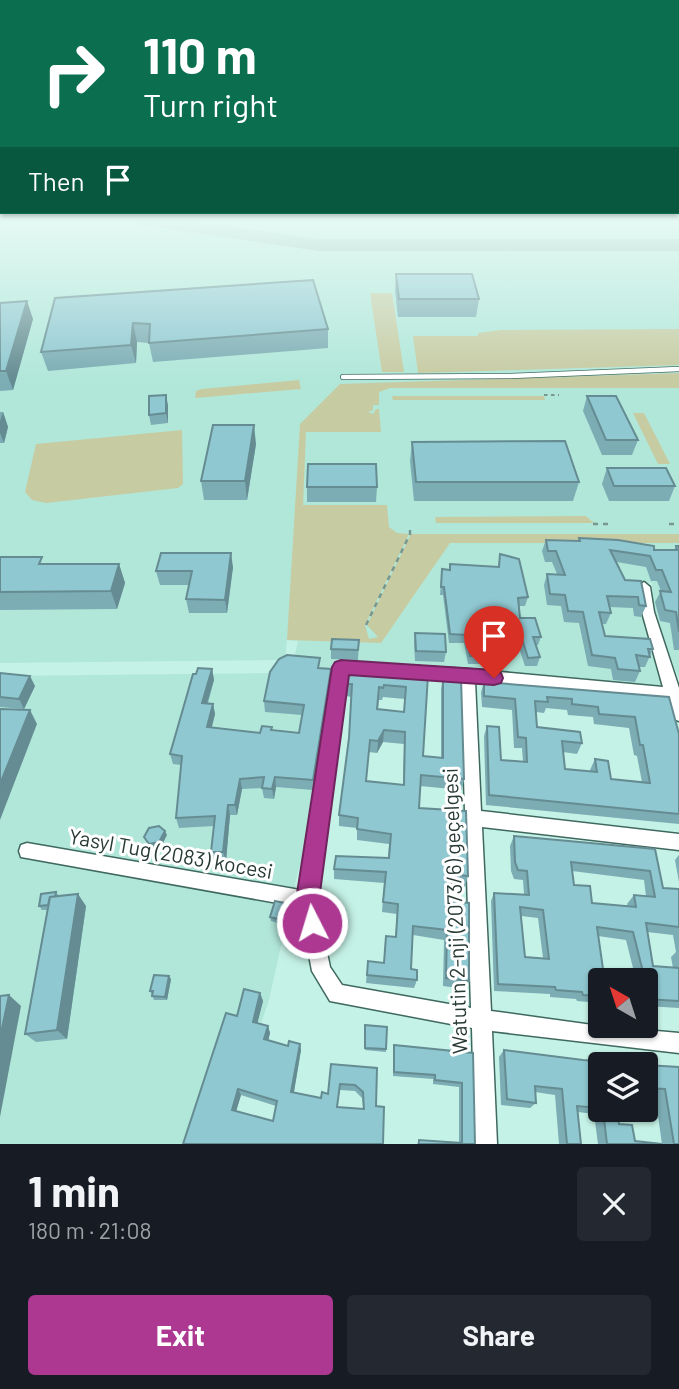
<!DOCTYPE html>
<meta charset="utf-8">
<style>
body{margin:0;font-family:Barlow,sans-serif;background:#242831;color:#f1f3f6;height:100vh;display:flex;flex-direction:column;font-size:26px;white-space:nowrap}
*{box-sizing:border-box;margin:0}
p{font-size:23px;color:#9ea1a6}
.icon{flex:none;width:38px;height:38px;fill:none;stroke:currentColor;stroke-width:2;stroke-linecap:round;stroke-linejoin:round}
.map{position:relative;height:1144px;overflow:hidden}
.panel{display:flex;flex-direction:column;background:#171b24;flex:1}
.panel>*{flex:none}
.top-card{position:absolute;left:0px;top:0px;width:679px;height:214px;box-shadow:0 2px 5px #0004;background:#0b6e4f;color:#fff;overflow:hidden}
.needle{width:46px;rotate:321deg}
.buttons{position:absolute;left:588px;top:968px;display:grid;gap:14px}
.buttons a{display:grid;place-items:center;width:70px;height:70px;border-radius:7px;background:#171b24;box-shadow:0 2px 5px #0004;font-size:35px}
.pin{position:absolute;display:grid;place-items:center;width:60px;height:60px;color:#fff;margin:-72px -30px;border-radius:50% 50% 50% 0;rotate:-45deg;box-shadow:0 0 7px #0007}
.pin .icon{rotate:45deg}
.me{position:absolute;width:77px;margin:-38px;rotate:355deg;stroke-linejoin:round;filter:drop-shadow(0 0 5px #0008)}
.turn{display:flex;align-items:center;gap:24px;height:147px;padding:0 28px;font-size:32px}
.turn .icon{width:91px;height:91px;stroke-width:2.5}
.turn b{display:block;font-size:49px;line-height:60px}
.then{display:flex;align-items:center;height:66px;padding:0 28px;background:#0003;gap:14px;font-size:26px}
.round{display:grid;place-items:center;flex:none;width:74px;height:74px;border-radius:7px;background:#242831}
.summary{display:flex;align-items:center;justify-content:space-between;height:119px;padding:0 28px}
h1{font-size:42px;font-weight:700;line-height:52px}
.primary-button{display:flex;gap:14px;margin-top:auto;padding:14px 28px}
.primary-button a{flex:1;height:80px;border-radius:7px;background:#ac3891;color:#fff;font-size:28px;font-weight:700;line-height:80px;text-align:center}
.primary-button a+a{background:#242831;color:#f1f3f6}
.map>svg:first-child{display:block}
.built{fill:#b1e7d9}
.green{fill:#c7cba2}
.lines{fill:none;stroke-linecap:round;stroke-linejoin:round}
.taxiway{fill:#95bab0;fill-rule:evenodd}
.lane-casing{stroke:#3f685e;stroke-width:6}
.street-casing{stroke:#3f685e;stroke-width:3}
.path-far1{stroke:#78978f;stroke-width:2;stroke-dasharray:3.5 3.5;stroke-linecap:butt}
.path{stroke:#78978f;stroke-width:2.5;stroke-dasharray:5 5;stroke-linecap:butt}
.lane{stroke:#fff;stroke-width:4.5}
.street{fill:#fff;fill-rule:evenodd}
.wall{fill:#7cacb4;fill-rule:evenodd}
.shaded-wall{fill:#658c92}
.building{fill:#90c8d1;stroke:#658c92;stroke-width:2;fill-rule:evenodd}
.route{fill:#ac3891;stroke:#70245e;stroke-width:2}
.labels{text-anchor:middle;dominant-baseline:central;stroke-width:6;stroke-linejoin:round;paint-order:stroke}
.near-street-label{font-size:21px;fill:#283a35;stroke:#fff}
</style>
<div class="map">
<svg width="679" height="1144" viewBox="0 0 679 1144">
<rect width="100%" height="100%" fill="#c5f2e6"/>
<path class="built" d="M0,219H679V679L654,614L652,583L633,580L629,584L641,592L665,686L340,663L313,818L294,887L269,1000L220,1144H0V676L270,673L294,659L298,641L287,640L285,660L0,663Z"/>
<g class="green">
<path d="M370,293H392L404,372H382Z"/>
<path d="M679,329V365L418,373L413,336H478V333L501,330Z"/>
<path d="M679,373V388H390L379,392V405H373V410L368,412L373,414L376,409H379L381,432H306L303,505H387L389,527L397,533L409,534L365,625L369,639L378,637L367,625L411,534H679V543H450L381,643L287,640L300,424L340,384Z"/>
<path d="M299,380L301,389L195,398L196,391L202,389Z"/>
<path d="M392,396H544L545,400H393Z"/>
<path d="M633,413H644L670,464H658Z"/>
<path d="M182,430L183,484L178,488L46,503L32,500L25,492L36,444Z"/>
<path d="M586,516L594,523H436L435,517Z"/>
</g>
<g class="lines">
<path class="taxiway" d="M132,219H176L319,239H679V251H319L141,225Z"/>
<defs>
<path id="lane" d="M343,377L511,376L679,369"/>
<path id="street" d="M644,582L650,587L654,612L679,688V721L674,719L667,699L475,681L481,811L679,834V850L482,827L491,1011L600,1026L679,1033V1053L492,1031L497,1144H475L472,1028L330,1001L312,971L300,907L21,857L19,851L21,845L27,843L300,890L336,664L341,662L468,669L663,687L642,612L638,587ZM347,674L461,680L471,1008L342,985L330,967L316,900Z"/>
</defs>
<use href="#lane" class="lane-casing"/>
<use href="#street" class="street-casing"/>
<path class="path-far1" d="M544,395H559"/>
<g class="path">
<path d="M593,524H608"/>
<path d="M669,524H679"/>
<path d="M366,625L410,534V526"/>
</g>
<use href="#lane" class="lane"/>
<use href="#street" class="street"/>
</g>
<g class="wall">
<path d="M396,274L479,299L476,317H398L395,291Z"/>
<path d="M55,298L328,329V348L153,362L149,343L137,342L136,363L48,371L41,352Z"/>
<path d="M0,303L33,319L13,390L0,391Z"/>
<path d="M587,396L638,440L632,455H602L583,411Z"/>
<path d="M168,405V423L151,425L149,415Z"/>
<path d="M0,412H3L8,427L4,443H0Z"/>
<path d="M412,442L579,482L573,501H414L410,461Z"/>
<path d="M256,444L247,500H204L201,481Z"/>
<path d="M607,468L675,486L669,501H609L602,484Z"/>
<path d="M307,487H377L376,502H307Z"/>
<path d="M579,538L654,550H674L676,546H679V650H674L670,623L660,621L655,602L661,591L657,581H651L646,567L617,562L625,580L646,606L641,617L634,616L633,608L610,607L611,613L606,624H602L605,636L653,649L645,667H639L640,671L635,682L613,680L611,669L588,666L579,623L564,622L561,606L547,605L544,585L547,574H557L552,562H545L542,551L546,540L578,541Z"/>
<path d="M500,554L528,597L525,606H518L520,618L541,637L538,645H536L540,657L537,666H525L519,648H500L499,643H478L480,656L479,664H468L464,643H449L443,595H440L442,569L449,570L450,564L498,567Z"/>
<path d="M0,557L45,564H119L125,583L117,609L0,610Z"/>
<path d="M233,567L227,613H189L186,599L189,585H160L156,571Z"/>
<path d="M415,633L446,652L444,662L415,661L414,643Z"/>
<path d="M359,640L358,660L331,659V649Z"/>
<path d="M320,668L331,680L313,790L276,787L274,799L264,798L262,788L242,789L237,815H230L226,861H214L211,852L214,826L179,828L176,818L181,765L173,764L170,754L196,674L212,669L214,680L208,703L213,704L215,714L212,727L260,733L272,730L299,733L302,715L265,712L264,701Z"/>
<path d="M368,670L428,675L423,756L441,757V689L443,676L464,779L462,790L420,786L419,808L468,876L465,887L451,885V901L469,981L465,989L443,986L444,940L413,935L411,969L417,980L414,988L366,983L368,961L384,963L386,936L395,937L397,914L382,912L384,883L334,879V869L388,858L389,844L357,840V828L339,826V815L349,738L351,697L347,696V684ZM383,697L405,699L404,712L378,709L379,700H382ZM383,742L404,744L403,785L366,781L369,752L377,753Z"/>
<path d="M0,673L35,686L24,709L0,707Z"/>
<path d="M484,682L669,697L679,734V824L486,805L484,736L487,726L501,760L523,762L522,748H514L512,710L482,707L481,692ZM546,708L567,710L568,715L593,717L594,724L629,728L634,755L637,756L642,782L611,779L595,759L590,770V772L565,769L563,752L577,754L582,743L537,727L536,712L544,713Z"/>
<path d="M514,836L655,849L663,888L679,889V1008L646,1006V980H600V1003L577,1001L576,999L550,997V994L494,991L491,901L494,893L524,894L523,880L514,879L511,871L510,846ZM572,871L644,880L646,896L634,895L627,904L628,906L592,903L574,885ZM521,916L538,918L543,958L525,957ZM647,932L673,935L676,952L671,957L673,968L653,966ZM598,936L626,940L634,972L603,969Z"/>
<path d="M679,855V882L675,860Z"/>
<path d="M56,892L59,896L86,906L67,1039L36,1042L25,1034L47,910H42L39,906Z"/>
<path d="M285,903L286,907L281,924L271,921L270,917Z"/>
<path d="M171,979L167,1000H154L150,991Z"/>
<path d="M244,989L260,993L263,1001L257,1023L268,1026L270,1033L268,1040L288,1046L289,1041L300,1044L301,1050L294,1092L321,1098L322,1092L328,1094L331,1064L377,1068L376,1106L384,1107L383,1144H183L226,1013L237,1016ZM340,1090L355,1091L362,1098L363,1109L337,1107ZM241,1095L276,1106L273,1121L236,1111Z"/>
<path d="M365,1025L386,1049V1052L365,1050Z"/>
<path d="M394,1045L473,1053L475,1144H417L419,1140L459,1143V1087L433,1084V1079L393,1076V1049Z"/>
<path d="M504,1050L600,1064V1110H617L619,1124L635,1141L662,1144H598L594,1114L578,1112L581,1144H559L555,1095L535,1092L536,1103L530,1108L501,1105L499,1057Z"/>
<path d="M646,1065L679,1067V1144H662L655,1095L646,1094Z"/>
</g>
<g class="shaded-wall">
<path d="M27,301L33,319L13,390L6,371Z"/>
<path d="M133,323L137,342L136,363L131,345Z"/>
<path d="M166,395L168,405V423L166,413Z"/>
<path d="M3,412L8,427L4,443L0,433V421Z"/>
<path d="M254,425L256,444L247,500L245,481Z"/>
<path d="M231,553L233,567L227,613L225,600Z"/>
<path d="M119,564L125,583L117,609L111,591Z"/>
<path d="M212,669L214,680L204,713L202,703Z"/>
<path d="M331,669V680L313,790V780Z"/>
<path d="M30,676L35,686L24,709L19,699Z"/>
<path d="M213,704L215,714L209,737L207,727Z"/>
<path d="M30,710L37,724L0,820V784Z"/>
<path d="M384,730L383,742L377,753L378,741Z"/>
<path d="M275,777L276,787L274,799L272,789Z"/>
<path d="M240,779L242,789L237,815L235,805Z"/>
<path d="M228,805L230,815L226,861L223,852Z"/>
<path d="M165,831L167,835L161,847L151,849L149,844Z"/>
<path d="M78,894L86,906L67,1039L57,1030Z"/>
<path d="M285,903L286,907L281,924V920Z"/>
<path d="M169,976L171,979L167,1000L165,997Z"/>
<path d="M260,993L263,1001L256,1029L253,1022Z"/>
<path d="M9,995L21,1006L0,1117V1038Z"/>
<path d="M268,1026L270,1033L267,1046L264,1039Z"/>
<path d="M300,1044L301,1050L293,1097L291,1092Z"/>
<path d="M238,1089L241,1095L235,1115L232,1110Z"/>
</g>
<g class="building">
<path d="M396,274H472L479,299H399Z"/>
<path d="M313,280L328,329L149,343L150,324L133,323L131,345L41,352L55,298Z"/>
<path d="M27,301L6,371H0V303Z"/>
<path d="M166,395V413L149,415V396Z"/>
<path d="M587,396H616L638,440H606Z"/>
<path d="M213,425H254L245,481H201Z"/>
<path d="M565,441L579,482H416L412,442Z"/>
<path d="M308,464H376L377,487H307Z"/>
<path d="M607,468H666L675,486H614Z"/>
<path d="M579,538L618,540L654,546V550H677L676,546H679V632L676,612L665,610L660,591L671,592L662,570H656L650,556L610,550L625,580L641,581L646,606L639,605L638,597L607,596L611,613L599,612L605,636L650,639L653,649H648L650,657L636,655L640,671L618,669L615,658L592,655L583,612L568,611L565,595L550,594L547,574L565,575L556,551H548L546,540L580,541Z"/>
<path d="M161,553H231L225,600L186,599L192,571H156Z"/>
<path d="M500,554L519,559L528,597L518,598L520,618H535L541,637H533L540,657L528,658L522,639L502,640L501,634L476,635L480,656H470L466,635L450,634L444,587H441L442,569L450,570V564L499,567Z"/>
<path d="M0,557H42L39,564H119L111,591L0,592Z"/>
<path d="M415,633L445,634L446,652L416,651Z"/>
<path d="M332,639L359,640L358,650L331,649Z"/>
<path d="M287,655L320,658L318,668L331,669L313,780L275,777L272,789L262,788L264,777L240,779L235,805H228L223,852H211L215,816L176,818L182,756L170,754L193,674H196L198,668L212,669L202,703L213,704L207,727L260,733L262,726L272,727L271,730L299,733L304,705L264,701L270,672L279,659Z"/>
<path d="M350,664L369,665L368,670L428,675L423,756L443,758V676L461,678L464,779L421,775L419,808L466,811L468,876L451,874V901L469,903V981L446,978L447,930L413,926L411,969L417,970V980L367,975L368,961L384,963L386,936L396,937L398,904L383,902L386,872L334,869L336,856L389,858L391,834L357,829L358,818L339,815L349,738L352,684H347ZM384,685L406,687L404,712L377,709L379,687L383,688ZM384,730L405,732L404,785L366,781L370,740L378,741Z"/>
<path d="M0,673L30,676L19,699L0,697Z"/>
<path d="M484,682L669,697L679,734V814L489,795L487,726L499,727L501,760L527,762L526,738L518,737L515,699L484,696ZM547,697L572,699V704L598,707L599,714L635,717L640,745H643L650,783L611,779L608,761L595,759L597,772L565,769L562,741L582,743L580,732L537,727L535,701L548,702Z"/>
<path d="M0,709L30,710L0,784Z"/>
<path d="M159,826L165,831L159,842L149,844L144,837L149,828Z"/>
<path d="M514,836L655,849L663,888L679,889V927L646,923L653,966L679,968V1001L646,999V980H600V996L583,995L582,992L556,990L555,987L498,984L494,893L529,895L527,871L518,870L515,862ZM571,862L650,871L655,897L634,895L636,907L592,903L590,886L574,885ZM520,907L543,910L549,959L525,957ZM597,927L633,932L643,972L603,969Z"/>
<path d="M56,892L55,897H50L48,905L39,906L41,894Z"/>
<path d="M78,894L57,1030L25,1034L50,897Z"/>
<path d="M275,901L285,903L281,920L270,917Z"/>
<path d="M154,975L169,976L165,997L152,996L153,991H150Z"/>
<path d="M244,989L260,993L253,1022L268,1026L264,1039L288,1046L289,1041L300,1044L291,1092L321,1098L322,1092L328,1094L331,1064L377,1068L376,1106L384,1107L383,1144H183L226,1013L237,1016ZM340,1084L355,1085L363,1092L364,1109L337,1107ZM238,1089L277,1101L273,1121L232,1110Z"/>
<path d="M9,995L0,1038V996Z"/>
<path d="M365,1025L387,1027L386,1049L365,1048Z"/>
<path d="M394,1045L473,1053L475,1144H419V1140L462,1143V1083L435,1080V1075L394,1072Z"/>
<path d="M504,1050L583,1060L636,1064H600V1108L577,1106L581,1144H567L562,1089L535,1086L536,1103L507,1099Z"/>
<path d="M646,1065L679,1067V1144H674L665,1089L646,1088Z"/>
<path d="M603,1110H617L619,1124L632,1125L635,1141L662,1144H607Z"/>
</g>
<linearGradient id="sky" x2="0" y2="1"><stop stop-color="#79a8d3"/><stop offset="0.58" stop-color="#e5f9f4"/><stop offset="1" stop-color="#e5f9f4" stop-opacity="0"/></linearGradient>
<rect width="679" height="379" fill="url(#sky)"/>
<path class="route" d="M341,660L494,670L501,673L503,678L501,683L494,685L349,675L319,900L324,923L320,932L312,935L304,932L296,900L332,667L335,662Z"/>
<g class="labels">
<g class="near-street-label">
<text transform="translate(171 853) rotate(10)">Yasyl Tug (2083) kocesi</text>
<text transform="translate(454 911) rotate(-92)">Watutin 2-nji (2073/6) geçelgesi</text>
</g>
</g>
</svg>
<div class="buttons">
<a><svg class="needle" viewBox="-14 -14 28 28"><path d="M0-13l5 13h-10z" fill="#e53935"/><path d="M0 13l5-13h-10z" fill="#9ea1a6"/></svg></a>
<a><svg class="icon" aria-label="layers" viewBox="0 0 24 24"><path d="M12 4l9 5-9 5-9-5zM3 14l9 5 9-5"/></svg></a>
</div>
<div class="pin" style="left:494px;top:678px;background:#d93025"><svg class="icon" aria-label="arrive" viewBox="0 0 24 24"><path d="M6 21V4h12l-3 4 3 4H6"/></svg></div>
<svg class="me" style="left:312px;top:923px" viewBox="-20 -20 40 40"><circle r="17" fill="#ac3891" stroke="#fff" stroke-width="3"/><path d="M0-11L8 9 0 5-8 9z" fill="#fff"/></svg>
<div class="top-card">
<div class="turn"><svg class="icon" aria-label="right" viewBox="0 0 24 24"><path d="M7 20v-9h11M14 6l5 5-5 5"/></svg><div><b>110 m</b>Turn right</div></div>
<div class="then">Then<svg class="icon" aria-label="arrive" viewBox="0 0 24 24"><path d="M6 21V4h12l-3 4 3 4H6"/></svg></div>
</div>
</div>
<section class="panel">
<div class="summary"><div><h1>1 min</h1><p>180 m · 21:08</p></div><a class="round"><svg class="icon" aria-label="close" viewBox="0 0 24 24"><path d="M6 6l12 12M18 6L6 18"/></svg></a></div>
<div class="primary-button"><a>Exit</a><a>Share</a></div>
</section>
